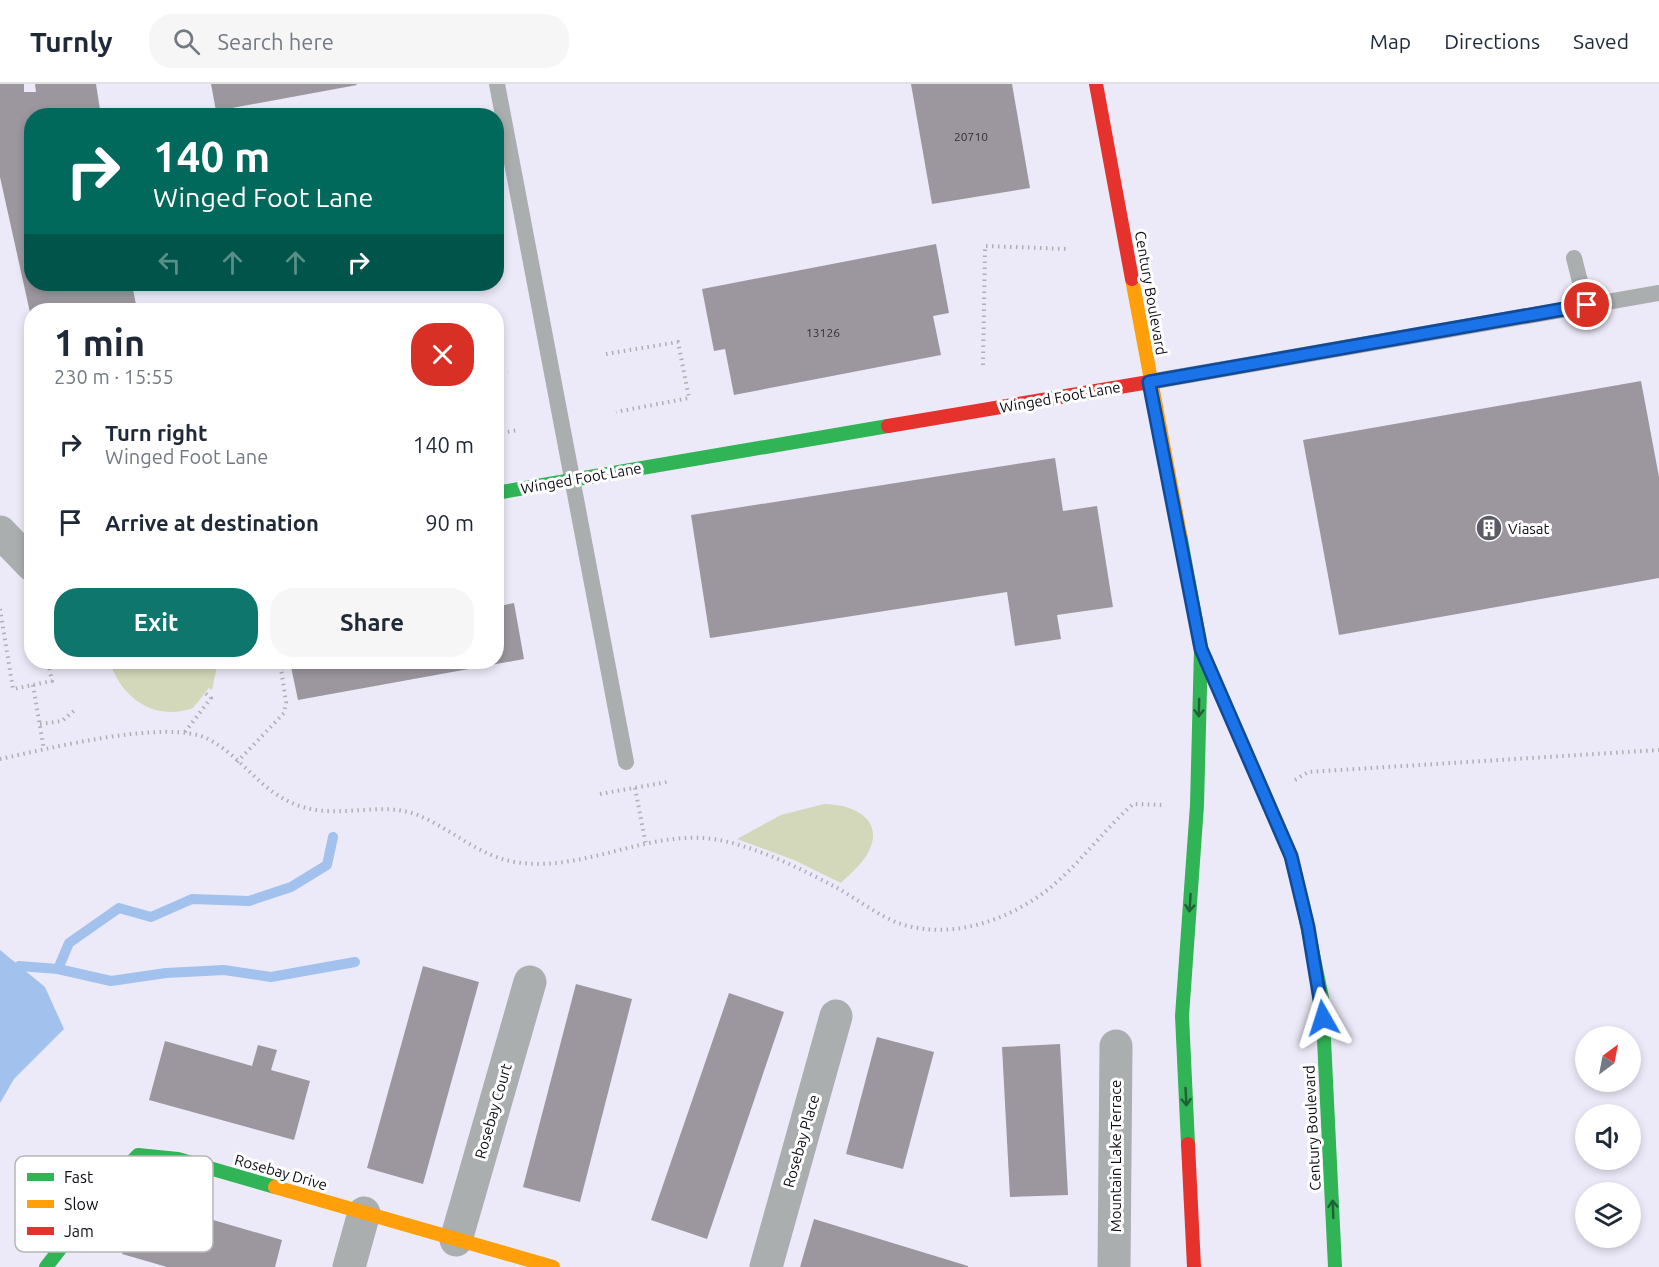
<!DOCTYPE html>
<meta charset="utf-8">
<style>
body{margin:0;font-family:Ubuntu,sans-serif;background:#f6f6f7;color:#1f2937;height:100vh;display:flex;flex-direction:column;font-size:22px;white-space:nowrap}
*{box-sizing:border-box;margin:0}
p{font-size:20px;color:#747a83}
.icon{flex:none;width:33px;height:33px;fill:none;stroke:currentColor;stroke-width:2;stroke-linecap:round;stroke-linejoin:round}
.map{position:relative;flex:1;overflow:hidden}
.drawer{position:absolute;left:24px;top:219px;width:480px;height:366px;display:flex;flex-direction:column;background:#fff;border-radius:24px;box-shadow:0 3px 9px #0003}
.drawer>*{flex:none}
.guide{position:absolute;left:24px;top:24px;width:480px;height:183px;border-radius:24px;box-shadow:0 3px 9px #0003;background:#00695c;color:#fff;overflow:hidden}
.needle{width:39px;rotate:32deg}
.buttons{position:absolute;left:1575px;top:942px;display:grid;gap:12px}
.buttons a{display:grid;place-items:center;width:66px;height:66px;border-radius:50%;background:#fff;box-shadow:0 3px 9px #0003;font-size:30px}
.pin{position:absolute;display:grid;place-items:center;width:51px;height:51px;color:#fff;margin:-26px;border:3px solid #fff;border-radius:50%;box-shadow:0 2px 6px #0007}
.me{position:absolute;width:66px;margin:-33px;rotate:354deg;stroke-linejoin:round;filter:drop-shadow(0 0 4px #0008)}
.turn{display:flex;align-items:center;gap:21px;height:126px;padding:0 30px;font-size:27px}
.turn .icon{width:78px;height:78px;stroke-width:2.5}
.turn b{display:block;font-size:42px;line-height:51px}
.lanes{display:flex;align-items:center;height:57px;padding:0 30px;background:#0003;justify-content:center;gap:30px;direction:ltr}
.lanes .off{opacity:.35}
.round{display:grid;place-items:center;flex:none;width:63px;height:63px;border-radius:24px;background:#f6f6f7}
.headline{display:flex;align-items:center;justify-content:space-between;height:102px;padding:0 30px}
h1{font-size:36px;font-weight:700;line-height:45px}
.cta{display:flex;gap:12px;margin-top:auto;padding:12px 30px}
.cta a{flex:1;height:69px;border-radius:24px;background:#0f766e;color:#fff;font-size:24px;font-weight:700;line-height:69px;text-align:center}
.cta a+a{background:#f6f6f7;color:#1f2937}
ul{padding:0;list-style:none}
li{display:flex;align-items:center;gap:18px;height:78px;padding:0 30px}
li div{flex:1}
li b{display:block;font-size:22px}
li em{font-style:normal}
header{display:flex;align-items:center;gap:36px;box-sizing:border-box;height:84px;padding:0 30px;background:#fff;border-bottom:2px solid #e0e1e3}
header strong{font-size:28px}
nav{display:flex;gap:33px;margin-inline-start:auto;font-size:21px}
.search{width:420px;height:54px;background:#f6f6f7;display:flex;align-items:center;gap:15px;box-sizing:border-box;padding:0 21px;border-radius:24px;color:#747a83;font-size:22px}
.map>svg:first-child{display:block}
.green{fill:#d4d8ba}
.water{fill:#a2c1ed}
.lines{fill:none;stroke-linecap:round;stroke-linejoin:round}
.stream{stroke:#a2c1ed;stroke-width:10}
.building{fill:#9c979f}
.path{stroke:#aeafb3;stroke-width:4;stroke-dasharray:1.5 4.5;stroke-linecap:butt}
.lane{stroke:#abaeaf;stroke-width:16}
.street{stroke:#abaeaf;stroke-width:33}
.fast{stroke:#30b455;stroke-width:14}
.slow{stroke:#ff9f0a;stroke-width:14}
.jam{stroke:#e5322d;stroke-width:14}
.oneway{stroke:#1f6034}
.route-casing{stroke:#114b97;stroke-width:15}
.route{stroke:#1a73e8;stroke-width:10}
.labels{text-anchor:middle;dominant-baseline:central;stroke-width:6;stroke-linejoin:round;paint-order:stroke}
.number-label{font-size:12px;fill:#322f37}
.street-label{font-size:15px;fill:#0e0c14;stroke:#fff}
.poi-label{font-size:15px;fill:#0e0c14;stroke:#fff;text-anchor:start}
.key{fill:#fff;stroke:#b7b6b8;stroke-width:1.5}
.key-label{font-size:16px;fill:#0e0c14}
</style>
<header>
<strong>Turnly</strong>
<div class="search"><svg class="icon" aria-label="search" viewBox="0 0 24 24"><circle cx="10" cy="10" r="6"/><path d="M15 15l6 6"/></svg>Search here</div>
<nav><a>Map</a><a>Directions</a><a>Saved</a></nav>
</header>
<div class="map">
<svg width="1659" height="1183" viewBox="0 0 1659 1183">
<rect width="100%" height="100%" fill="#eceaf8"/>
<g class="green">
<path d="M110,578H218L212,606L209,604L193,624C155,638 121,614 110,578Z"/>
<path d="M824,720C847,720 882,731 871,762C866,777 852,788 841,799L794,776L737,755L781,731Z"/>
</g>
<path class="water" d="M0,866L45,903L64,945L14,995L0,1019Z"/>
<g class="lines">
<g class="stream">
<path d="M19,882L58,885L111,897L166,889L224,886L271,893L355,878"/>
<path d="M58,885L69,859L119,824L151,833L192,815L249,817L291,803L327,781L333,753"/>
</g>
</g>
<g class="building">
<path d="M0,0H24V8H36L35,0H96L101,32H32V200H132L137,226H32L31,233L0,93Z"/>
<path d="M211,0H356L357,1L216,27Z"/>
<path d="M911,0H1012L1030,104L932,120Z"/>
<path d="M936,160L949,229L933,232L941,271L734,311L725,265L714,267L702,205Z"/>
<path d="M1641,297L1659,393V494L1339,551L1303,356Z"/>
<path d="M1055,374L1063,427L1097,422L1113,523L1057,531L1061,555L1015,562L1007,508L710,554L691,431Z"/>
<path d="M496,508L500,522L514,519L524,575L298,616L290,578H496Z"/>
<path d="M423,882L479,898L423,1100L367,1084Z"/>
<path d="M576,900L632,915L580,1118L523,1103Z"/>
<path d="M729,909L784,928L707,1155L651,1136Z"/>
<path d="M877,953L934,968L903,1085L846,1070Z"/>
<path d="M165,957L252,982L258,961L277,966L271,986L310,997L294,1056L149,1016Z"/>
<path d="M1060,960L1068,1111L1010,1113L1002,963Z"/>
<path d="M138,1114L282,1156L275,1183H167L122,1170Z"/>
<path d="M814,1135L968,1182V1183H800Z"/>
</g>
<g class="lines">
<g class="path">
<path d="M606,270L678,258L689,314L616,328"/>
<path d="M983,281L985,162L1068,165"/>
<path d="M496,290L508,288"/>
<path d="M30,342H32"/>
<path d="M496,350L518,346"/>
<path d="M0,525L13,605L52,597L48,578"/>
<path d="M33,601L44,666"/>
<path d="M40,640L62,637L76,625"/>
<path d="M185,648L211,614L205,609"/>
<path d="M0,675C47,665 168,634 208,655C245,674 260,710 303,723C341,735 384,716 420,732C453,746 479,772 515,778C585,790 654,741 724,757C763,766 804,786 839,805C858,816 878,831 898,839C950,857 1008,837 1050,804C1080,779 1104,746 1133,720L1164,721"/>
<path d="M237,678L284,629L286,618L280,578"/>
<path d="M1295,696L1308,688L1659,666"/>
<path d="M635,704L646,761"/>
<path d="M600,710L667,698"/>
</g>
<g class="lane">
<path d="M497,0L626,678"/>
<path d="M1574,174L1586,221"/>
<path d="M1149,298L1659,209"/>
</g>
<g class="street">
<path d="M0,448L32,481"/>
<path d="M456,1156L530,898"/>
<path d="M349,1183L364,1129"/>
<path d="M766,1183L836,932"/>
<path d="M1114,1183L1116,962"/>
</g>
<g class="fast">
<path d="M496,409L888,342"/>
<path d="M1180,450L1201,565L1197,721L1182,932L1188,1060"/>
<path d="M1303,821L1322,914L1335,1183"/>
<path d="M46,1183L113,1097L138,1071L178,1075L275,1103"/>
</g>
<g class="slow">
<path d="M1132,195L1180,450"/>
<path d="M1204,572L1291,772L1303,821"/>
<path d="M275,1103L553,1183"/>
</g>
<g class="jam">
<path d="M1096,0L1132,195"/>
<path d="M888,342L1149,298"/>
<path d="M1188,1060L1194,1183"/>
</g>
</g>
<defs><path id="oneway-shaft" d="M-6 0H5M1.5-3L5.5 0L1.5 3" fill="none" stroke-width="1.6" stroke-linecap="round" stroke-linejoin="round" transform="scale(1.5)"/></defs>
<g class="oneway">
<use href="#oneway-shaft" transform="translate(1199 624) rotate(91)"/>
<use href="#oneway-shaft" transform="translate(1190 819) rotate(94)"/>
<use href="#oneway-shaft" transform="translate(1186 1013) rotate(87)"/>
<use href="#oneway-shaft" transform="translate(1333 1125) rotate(-92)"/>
</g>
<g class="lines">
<defs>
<path id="route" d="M1323,934L1308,843L1291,772L1201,565L1149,298L1587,221"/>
</defs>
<use href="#route" class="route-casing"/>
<use href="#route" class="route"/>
</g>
<defs>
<symbol id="building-disc" viewBox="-11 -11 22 22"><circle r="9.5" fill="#5c5a64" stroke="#fff"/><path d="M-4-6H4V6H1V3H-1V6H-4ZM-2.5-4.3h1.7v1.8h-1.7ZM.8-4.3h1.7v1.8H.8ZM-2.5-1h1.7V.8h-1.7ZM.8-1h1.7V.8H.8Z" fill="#fff"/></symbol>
</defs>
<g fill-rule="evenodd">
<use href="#building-disc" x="1474" y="429" width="30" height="30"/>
</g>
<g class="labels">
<g class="number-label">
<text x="971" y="52">20710</text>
<text x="823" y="248">13126</text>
</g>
<g class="street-label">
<text transform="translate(1151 209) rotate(80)">Century Boulevard</text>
<text transform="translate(1060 313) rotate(-10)">Winged Foot Lane</text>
<text transform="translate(581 394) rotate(-10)">Winged Foot Lane</text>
<text transform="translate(493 1027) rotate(-74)">Rosebay Court</text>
<text transform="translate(1312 1044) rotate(-93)">Century Boulevard</text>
<text transform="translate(801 1057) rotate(-74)">Rosebay Place</text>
<text transform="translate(1115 1072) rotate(-90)">Mountain Lake Terrace</text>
<text transform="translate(281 1088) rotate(16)">Rosebay Drive</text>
</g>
<g class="poi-label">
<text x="1508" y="444">Viasat</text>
</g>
</g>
<rect x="15" y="1072" width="198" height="96" rx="9" class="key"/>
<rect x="27" y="1089" width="27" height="8" fill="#30b455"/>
<rect x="27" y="1116" width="27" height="8" fill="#ff9f0a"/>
<rect x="27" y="1143" width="27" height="8" fill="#e5322d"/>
<g class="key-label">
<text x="64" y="1099">Fast</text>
<text x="64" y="1126">Slow</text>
<text x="64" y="1153">Jam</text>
</g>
</svg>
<div class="buttons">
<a><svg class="needle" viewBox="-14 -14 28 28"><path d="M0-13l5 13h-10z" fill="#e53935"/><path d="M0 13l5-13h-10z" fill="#747a83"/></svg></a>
<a><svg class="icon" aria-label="sound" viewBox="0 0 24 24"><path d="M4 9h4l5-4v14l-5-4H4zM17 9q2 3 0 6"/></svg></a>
<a><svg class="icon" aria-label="layers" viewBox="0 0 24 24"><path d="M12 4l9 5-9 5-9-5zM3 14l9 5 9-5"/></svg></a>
</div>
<div class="pin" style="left:1587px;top:221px;background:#d93025"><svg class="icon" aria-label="arrive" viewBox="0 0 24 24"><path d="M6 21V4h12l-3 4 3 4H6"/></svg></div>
<svg class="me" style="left:1323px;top:934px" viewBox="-20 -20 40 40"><path d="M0-17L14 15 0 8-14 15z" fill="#1a73e8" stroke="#fff" stroke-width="4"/></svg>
<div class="guide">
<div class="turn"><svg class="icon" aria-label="right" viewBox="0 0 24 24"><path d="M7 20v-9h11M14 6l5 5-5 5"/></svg><div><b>140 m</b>Winged Foot Lane</div></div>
<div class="lanes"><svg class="icon off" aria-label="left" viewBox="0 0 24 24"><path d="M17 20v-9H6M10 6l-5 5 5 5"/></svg><svg class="icon off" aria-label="ahead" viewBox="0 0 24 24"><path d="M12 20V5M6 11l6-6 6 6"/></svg><svg class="icon off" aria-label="ahead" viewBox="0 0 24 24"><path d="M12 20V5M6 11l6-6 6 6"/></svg><svg class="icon" aria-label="right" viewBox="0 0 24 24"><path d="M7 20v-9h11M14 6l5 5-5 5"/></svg></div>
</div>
<section class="drawer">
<div class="headline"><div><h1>1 min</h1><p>230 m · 15:55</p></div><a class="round" style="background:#d93025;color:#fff"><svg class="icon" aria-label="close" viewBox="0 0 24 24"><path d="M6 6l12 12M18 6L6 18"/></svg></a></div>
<ul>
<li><svg class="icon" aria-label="right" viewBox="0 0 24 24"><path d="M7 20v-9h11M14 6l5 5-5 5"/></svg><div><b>Turn right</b><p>Winged Foot Lane</p></div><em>140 m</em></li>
<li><svg class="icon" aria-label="arrive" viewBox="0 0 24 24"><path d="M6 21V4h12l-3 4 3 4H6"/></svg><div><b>Arrive at destination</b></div><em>90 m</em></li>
</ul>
<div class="cta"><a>Exit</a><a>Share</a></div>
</section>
</div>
